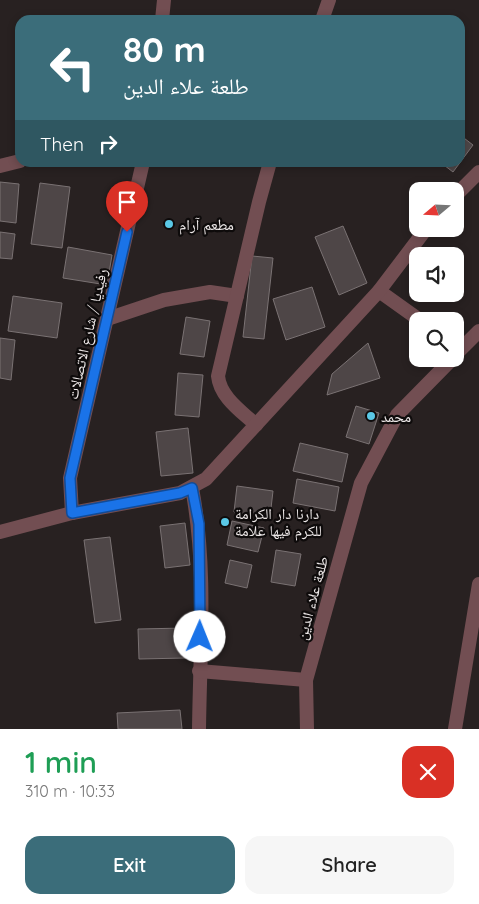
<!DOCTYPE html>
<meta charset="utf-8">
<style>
body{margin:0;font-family:Quicksand,"Noto Naskh Arabic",sans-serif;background:#f6f6f6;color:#222;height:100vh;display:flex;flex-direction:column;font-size:19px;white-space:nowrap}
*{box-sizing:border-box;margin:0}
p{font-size:16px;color:#767676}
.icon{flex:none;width:28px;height:28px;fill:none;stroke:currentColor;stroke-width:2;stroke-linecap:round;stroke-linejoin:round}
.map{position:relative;height:729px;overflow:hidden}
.sheet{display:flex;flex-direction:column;background:#fff;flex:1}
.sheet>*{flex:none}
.banner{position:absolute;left:15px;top:15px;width:450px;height:152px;border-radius:15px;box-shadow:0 2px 8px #0003;background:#3b6d7a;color:#fff;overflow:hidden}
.needle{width:32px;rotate:251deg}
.fabs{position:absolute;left:409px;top:182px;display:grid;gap:10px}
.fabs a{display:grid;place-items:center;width:55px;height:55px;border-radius:10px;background:#fff;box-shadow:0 2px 8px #0003;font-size:25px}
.pin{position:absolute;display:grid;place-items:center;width:42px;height:42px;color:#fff;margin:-51px -21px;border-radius:50% 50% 50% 0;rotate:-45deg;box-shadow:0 0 5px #0007}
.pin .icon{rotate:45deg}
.me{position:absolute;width:55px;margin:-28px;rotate:1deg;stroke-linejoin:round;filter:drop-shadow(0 0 4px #0008)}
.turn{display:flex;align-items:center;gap:18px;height:105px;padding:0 25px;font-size:22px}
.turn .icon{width:65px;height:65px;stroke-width:2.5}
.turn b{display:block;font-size:35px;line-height:42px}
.then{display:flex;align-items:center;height:48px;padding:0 25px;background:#0003;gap:10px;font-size:19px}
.round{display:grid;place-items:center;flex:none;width:52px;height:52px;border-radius:15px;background:#f6f6f6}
.summary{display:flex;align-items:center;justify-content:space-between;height:85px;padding:0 25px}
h1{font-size:30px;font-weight:600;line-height:38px;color:#1e9e55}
.button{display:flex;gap:10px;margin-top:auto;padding:10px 25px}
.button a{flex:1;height:58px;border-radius:15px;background:#3b6d7a;color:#fff;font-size:20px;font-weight:600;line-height:58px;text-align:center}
.button a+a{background:#f6f6f6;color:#222}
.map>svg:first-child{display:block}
.building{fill:#4e4647;stroke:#7a7273}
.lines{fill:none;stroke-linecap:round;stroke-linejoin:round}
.minor{stroke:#724e52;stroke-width:14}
.route-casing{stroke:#114b97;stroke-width:12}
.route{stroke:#1a73e8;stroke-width:9}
.poi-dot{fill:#5ac8e6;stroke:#0e0b0b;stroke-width:2}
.labels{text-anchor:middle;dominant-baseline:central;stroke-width:4.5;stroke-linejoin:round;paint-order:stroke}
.poi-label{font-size:15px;fill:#ede8e8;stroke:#0e0b0b;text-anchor:start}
.street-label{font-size:15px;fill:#ede8e8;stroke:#0e0b0b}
</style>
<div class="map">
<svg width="479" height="729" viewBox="0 0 479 729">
<rect width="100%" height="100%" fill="#282121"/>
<g class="building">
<path d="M460,135L473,145L453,172L440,162H460Z"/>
<path d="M0,182L19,184L16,223L0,221Z"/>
<path d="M40,183L70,187L62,248L31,244Z"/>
<path d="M343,226L367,283L339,295L315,237Z"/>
<path d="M0,232L15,234L12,259L0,258Z"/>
<path d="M68,247L112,255L107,285L63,278Z"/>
<path d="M252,256L273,258L264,339L243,337Z"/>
<path d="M312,287L325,327L286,340L273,299Z"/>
<path d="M13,296L62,303L57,338L8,331Z"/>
<path d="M186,317L210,321L204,357L180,354Z"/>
<path d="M0,338L15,340L11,380L0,378Z"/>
<path d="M368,343L380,378L327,395L332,374Z"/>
<path d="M178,373L203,375L199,417L175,415Z"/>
<path d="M356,406L379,413L369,444L346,437Z"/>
<path d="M188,428L193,473L161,476L156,432Z"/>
<path d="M300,443L348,454L342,482L293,471Z"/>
<path d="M297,479L339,487L335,511L293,503Z"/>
<path d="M237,486L273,491L270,517L234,512Z"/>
<path d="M232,521L264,528L258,552L227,545Z"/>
<path d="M185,523L190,565L165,568L160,526Z"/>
<path d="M110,537L121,620L95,623L84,540Z"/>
<path d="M276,550L301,554L295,586L271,582Z"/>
<path d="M230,560L252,565L247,588L225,583Z"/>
<path d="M185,628L186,658L139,659L138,629Z"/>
<path d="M180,710L182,729H118L117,713Z"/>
</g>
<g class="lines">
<g class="minor">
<path d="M162,20L164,0"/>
<path d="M322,20L329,0"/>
<path d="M0,166L20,161"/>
<path d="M455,196L479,172"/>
<path d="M379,291L421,321"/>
<path d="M107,319L164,300L210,292L237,296"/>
<path d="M455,355L479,331"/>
<path d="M256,425C241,411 220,397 218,376L259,202L270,162"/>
<path d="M192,488C207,567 200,649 199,729"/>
<path d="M72,513L70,478L143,162"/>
<path d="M0,532L72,513L180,493L206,479L379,291L426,229"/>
<path d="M199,671L306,680"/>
<path d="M307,729L306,680L361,483L397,415L452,359"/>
<path d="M455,729L479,584"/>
</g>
</g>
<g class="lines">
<defs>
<path id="route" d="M127,232L70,478L72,513L180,493L192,488L199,524L200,637"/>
</defs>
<use href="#route" class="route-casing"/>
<use href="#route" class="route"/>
</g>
<g class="poi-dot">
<circle cx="169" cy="224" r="5"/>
<circle cx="371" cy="416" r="5"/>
<circle cx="225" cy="522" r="5"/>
</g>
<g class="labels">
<g class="poi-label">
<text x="179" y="224">مطعم آرام</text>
<text x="381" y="416">محمد</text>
<text x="235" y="513">دارنا دار الكرامة<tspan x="235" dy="17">للكرم فيها علامة</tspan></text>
</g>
<g class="street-label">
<text transform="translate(87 334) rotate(-77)">رفيديا / شارع الاتصالات</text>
<text transform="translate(312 598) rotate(-75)">طلعة علاء الدين</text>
</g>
</g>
</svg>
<div class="fabs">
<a><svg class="needle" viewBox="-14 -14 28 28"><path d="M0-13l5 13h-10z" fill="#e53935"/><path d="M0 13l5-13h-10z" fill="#767676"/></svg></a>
<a><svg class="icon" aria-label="sound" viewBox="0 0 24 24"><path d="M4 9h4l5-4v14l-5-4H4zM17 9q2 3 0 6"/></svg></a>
<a><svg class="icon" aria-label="search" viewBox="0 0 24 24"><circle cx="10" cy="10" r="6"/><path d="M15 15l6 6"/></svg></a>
</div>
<div class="pin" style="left:127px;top:232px;background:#d93025"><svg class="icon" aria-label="arrive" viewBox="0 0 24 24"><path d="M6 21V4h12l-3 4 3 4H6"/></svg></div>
<svg class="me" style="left:200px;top:637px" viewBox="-20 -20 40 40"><circle r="19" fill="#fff"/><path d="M0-13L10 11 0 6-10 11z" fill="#1a73e8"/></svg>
<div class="banner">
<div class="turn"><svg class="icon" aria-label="left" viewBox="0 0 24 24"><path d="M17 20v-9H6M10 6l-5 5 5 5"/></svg><div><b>80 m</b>طلعة علاء الدين</div></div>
<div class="then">Then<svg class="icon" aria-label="right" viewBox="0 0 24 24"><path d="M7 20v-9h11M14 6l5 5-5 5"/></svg></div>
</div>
</div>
<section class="sheet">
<div class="summary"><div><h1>1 min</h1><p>310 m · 10:33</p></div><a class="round" style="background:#d93025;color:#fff"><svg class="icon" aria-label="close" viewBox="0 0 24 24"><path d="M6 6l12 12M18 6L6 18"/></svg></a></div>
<div class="button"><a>Exit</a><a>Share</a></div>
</section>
